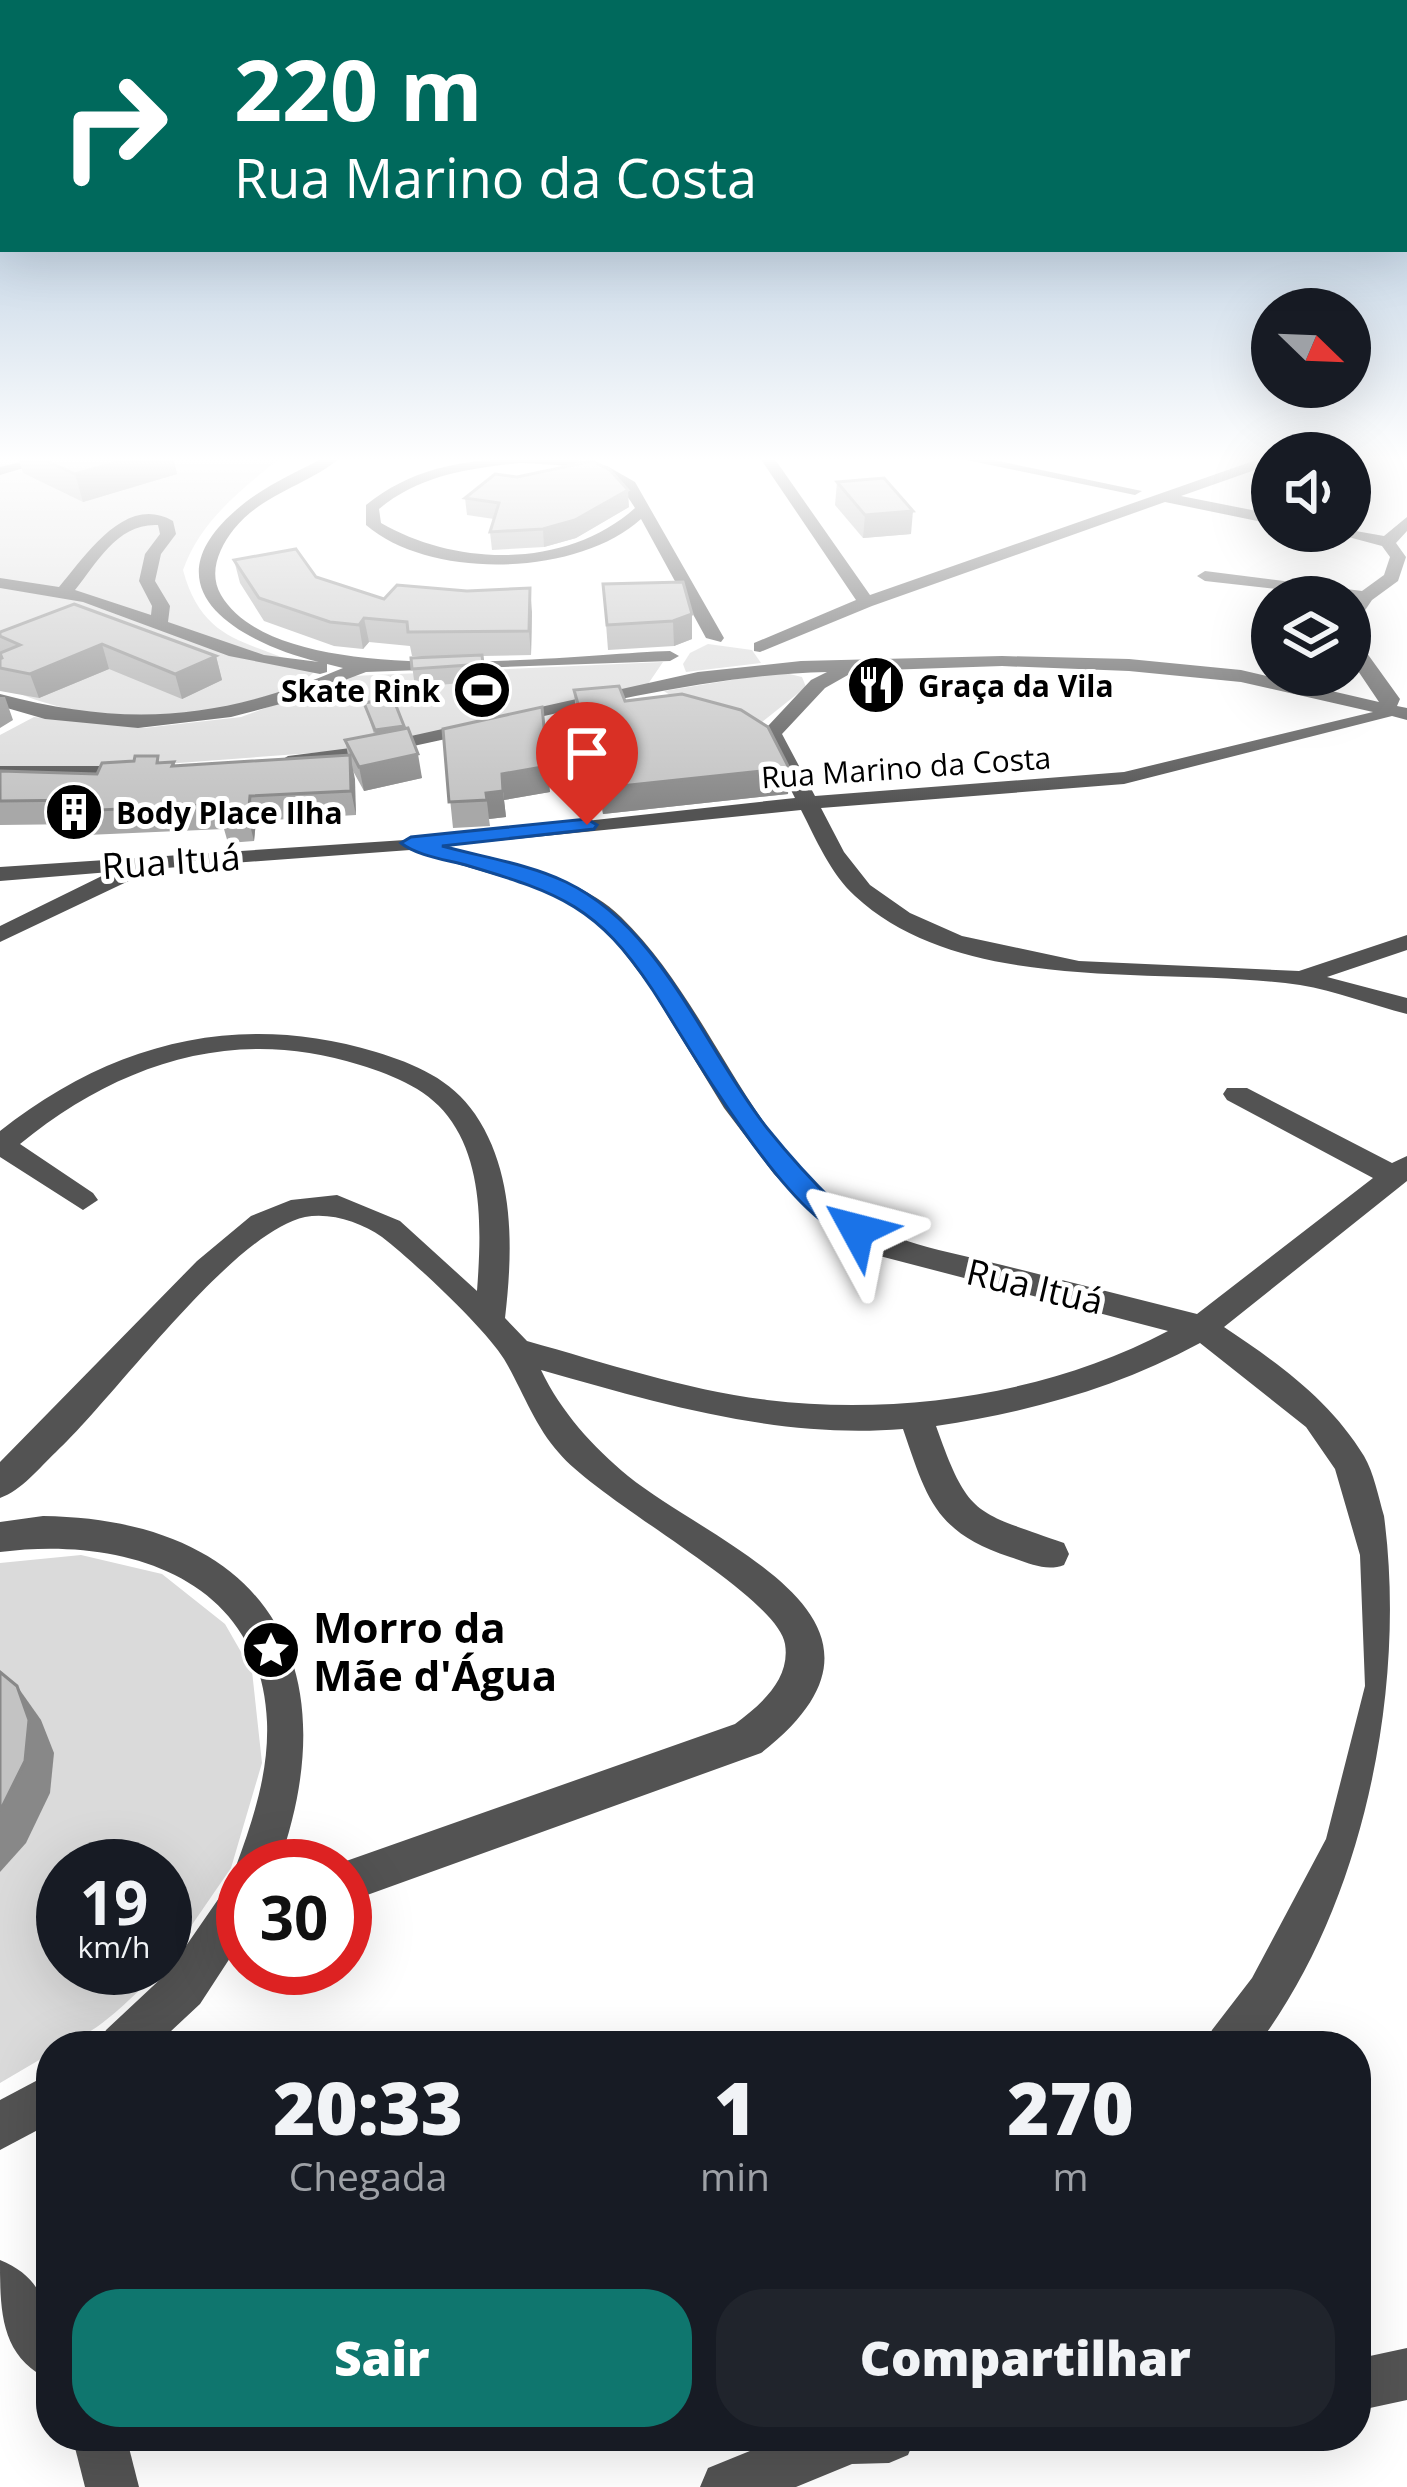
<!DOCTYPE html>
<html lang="pt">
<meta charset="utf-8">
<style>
body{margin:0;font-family:"Open Sans",sans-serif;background:#20242c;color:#f1f3f6;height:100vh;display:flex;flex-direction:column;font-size:45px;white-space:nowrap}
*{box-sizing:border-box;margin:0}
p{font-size:39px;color:#9ea1a6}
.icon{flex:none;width:66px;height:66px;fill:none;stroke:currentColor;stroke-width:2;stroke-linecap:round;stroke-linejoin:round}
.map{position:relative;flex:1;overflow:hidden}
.sheet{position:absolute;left:36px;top:2031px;width:1335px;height:420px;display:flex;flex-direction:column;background:#171b24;border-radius:48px;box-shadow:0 12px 48px #0002}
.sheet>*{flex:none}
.hud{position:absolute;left:0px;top:0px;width:1407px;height:252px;box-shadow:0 12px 48px #0002;background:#00695c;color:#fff;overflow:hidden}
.needle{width:78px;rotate:113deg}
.controls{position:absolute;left:1251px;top:288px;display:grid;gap:24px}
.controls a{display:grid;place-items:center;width:120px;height:120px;border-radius:50%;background:#171b24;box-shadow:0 12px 48px #0002;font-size:60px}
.speed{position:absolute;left:36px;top:1839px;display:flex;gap:24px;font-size:60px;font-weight:700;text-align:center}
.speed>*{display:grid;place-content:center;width:156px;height:156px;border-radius:50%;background:#171b24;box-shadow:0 12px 48px #0002;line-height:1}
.speed small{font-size:30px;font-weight:400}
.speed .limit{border:18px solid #d22;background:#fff;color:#111}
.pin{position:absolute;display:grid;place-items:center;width:102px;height:102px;color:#fff;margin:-123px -51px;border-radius:50% 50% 50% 0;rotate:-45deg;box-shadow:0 0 12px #0007}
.pin .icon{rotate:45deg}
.me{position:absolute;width:132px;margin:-66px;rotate:308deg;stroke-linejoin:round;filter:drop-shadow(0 0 9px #0008)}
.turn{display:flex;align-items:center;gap:42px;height:252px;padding:0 36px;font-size:54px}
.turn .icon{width:156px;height:156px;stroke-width:2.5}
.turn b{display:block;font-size:84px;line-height:102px}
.eta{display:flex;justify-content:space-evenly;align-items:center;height:204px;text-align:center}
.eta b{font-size:72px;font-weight:800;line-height:84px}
.cta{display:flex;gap:24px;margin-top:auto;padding:24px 36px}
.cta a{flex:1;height:138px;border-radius:48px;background:#0f766e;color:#fff;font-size:48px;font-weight:800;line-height:138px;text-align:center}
.cta a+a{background:#20242c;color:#f1f3f6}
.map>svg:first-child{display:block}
.green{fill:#dadada}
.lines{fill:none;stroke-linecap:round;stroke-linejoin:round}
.minor{fill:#535353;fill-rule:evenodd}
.wall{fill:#a8a8a8}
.shaded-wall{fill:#888}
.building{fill:#c3c3c3;stroke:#888;stroke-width:3}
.route{fill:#1a73e8;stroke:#114b97;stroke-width:3}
.labels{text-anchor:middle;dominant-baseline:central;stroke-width:10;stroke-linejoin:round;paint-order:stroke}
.far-poi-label{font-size:30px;font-weight:bold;fill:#000;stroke:#fff;text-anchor:start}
.far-street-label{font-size:30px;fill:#000;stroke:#fff}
.street-label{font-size:36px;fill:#000;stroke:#fff}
.near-poi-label{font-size:42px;font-weight:bold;fill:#000;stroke:#fff;text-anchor:start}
</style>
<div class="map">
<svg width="1407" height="2487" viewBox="0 0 1407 2487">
<rect width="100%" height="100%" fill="#fff"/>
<g class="green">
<path d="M7,458H280C240,491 201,520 183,570C204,648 254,639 314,672C297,689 279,693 256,699C172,725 80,724 0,685V460Z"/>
<path d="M708,644L752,650L761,663L686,672L683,664L690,653Z"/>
<path d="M663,662L648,684L366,749L71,771L0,769V735L34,717L144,728L241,717L353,676Z"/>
<path d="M781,672L802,677L806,687L762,722L677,700L664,691Z"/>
<path d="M81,1555L162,1574L225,1624L252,1671L262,1763L231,1868L165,1964V1866H63V1968H162C137,1992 88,2046 51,2046V2053L0,2083V1563Z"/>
</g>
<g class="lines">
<g class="minor">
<path d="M36,458H58L0,475V467Z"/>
<path d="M323,458H340C308,485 262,494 234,529C219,548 208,573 221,595C280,695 568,654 670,651L679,656L670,661L366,672L284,703L231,717L138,728L45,719L0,706V694C128,728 221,720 343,668L327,664V672L320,674L229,656L83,602L0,588V578L59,587C85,557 125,493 173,521L176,534L161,554L155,581L170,606L168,622L264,655L319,662C242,643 145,590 235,511C260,488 293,474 323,458ZM158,525L160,534L145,554L139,581L152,606L151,615L75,590C97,563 117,523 158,525Z"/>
<path d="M569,458L607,466L635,482L724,638L721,642L706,638L641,519C579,576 431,581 366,525V505C426,456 496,458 569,458ZM519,463C564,465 611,464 635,508C567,569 457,567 381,523L379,509C420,475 467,469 519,463Z"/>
<path d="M760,458H774L870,595L1262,458H1272V464L1181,496L1272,514V524L1165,502L872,606L760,652L754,651V643L856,600Z"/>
<path d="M957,458H984L1142,491L1135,495Z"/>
<path d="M1407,517V531L1396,543L1406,557L1398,581L1372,600L1351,631L1400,699L1397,706L1407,708V720L1392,716L1124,784L821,808L844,852L870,885L910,913L962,936L1079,961L1299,971L1407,935V950L1327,977L1407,998V1014C1372,1005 1336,991 1300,985C1165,965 965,998 855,896C830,873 816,839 801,810L445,846C502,863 576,873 621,917C708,1002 743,1129 841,1207C886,1243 947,1251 1002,1265C1067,1281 1132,1298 1197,1314L1373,1178L1227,1100L1223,1094L1227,1088H1247L1392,1163L1407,1156V1181L1224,1327C1278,1363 1330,1400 1364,1456C1374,1473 1378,1496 1384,1516C1407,1689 1363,1906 1257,2046H1205L1212,2030L1252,1978L1326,1839L1365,1686L1360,1555L1335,1469L1306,1427L1200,1343C1117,1388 1029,1412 936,1426C969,1519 975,1511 1064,1543L1069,1554L1064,1565C1046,1572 1028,1563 1010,1557C935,1532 927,1499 903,1429C777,1439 662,1404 541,1370C561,1412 593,1447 628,1476C718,1548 930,1621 761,1753L345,1903V1866H332L735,1724C759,1706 791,1680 785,1644C777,1595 601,1503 559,1453C534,1425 523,1391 504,1359C484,1327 413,1261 382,1237C361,1222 330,1212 305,1217C232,1233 115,1397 56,1452C39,1468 22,1490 0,1498V1462L197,1261L251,1216L291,1200L337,1195L400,1221L477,1291C481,1237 484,1169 452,1122C431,1090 395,1076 360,1065C235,1025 119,1063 20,1144L93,1193L98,1200L83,1210L0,1157V1131C111,1043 238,1010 376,1052C415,1064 451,1079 475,1114C515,1173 513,1250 505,1318L527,1341C606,1363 686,1390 767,1400C900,1416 1049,1394 1168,1331L872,1254L821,1222L774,1174L724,1108L650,987L603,925L549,891L410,850L139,870L137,877L0,942V926L110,872L0,881V867L420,839L795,798L764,737L724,723L734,717L768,726L811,680L827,672C644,677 469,745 288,768L278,762L288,756L366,746L698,672L801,661L1002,656L1129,659L1241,670L1379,702L1350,659V609L1355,601L1350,597L1205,581L1197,576L1205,571L1362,591L1384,575L1390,557L1382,546L1326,531L1350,530L1384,536ZM1002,666L1129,671L1241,682L1373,712L1124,772L815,796L782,734L825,688L855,671Z"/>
<path d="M0,766H138L148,772L138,778H0Z"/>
<path d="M43,1516C264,1519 351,1663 278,1866H243V1938L200,2004L155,2046H99L106,2030L168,1972L228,1885L241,1879L236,1866C253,1820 269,1772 267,1722C261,1575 121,1536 0,1552V1522Z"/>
<path d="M51,2073V2123L0,2150V2100Z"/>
<path d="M0,2260C55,2282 51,2330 51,2380C0,2358 0,2310 0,2260Z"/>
<path d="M1407,2348V2400L1356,2411V2359Z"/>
<path d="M72,2436H126L139,2487H85Z"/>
<path d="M787,2436H916L908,2455L889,2463L852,2464L796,2487H700L708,2468Z"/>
</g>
</g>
<g class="wall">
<path d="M18,458H173L177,474L83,502L23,473Z"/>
<path d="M837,482L911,534L863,538L835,505Z"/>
<path d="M465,498L629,507L576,538L544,547L492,550L490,532L494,519L467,515Z"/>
<path d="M234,560L316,577L384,599L532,612L531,655L482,656L485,681L415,687L411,658L453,656H412L410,646L369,642L363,649L334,646L264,621L240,583Z"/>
<path d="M603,584L692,614V639L674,646L608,650Z"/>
<path d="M0,632L216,656L222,680L182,699L109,669L39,698L0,691Z"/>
<path d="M574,690L625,701L789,768L788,794L603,814L576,715Z"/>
<path d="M364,703L404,729L422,778L364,791L353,771L356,815L256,821L254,841L228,843L224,829L87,835L84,824L0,825V771L97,774L161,763L175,766L348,755L345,740L374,734Z"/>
<path d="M443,729L550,792L504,800L506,817L489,819L490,826L453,828Z"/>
</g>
<g class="shaded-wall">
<path d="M132,458H173L177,474L83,502L75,474Z"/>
<path d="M628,490L629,507L576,538L544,547L543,529Z"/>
<path d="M913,511L911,534L863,538L865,515Z"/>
<path d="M530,588L532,612L531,655L529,631Z"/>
<path d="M692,614V639L674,646L673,621Z"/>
<path d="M364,618L369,642L363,649L359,625Z"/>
<path d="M102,644L109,669L39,698L30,674Z"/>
<path d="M216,656L222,680L182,699L175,674Z"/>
<path d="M0,697H5L13,720L0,728Z"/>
<path d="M404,726L405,734L376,739L375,730Z"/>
<path d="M418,754L422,778L364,791L359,767Z"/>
<path d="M350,755L355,779L356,815L351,791Z"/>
<path d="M548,766L550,792L504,800L502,774Z"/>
<path d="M789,768L788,794L603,814L602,788Z"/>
<path d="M503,791L506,817L489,819L486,793Z"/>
<path d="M250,796L256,821L254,841L248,817Z"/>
<path d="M17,1686L41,1720L54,1753L50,1793L26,1843L0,1872V1811Z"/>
</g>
<g class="building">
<path d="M40,458H132L75,474Z"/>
<path d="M592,461L610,470L628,490L575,520L543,529L490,532L499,503L465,498L495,474L517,477Z"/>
<path d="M884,478L913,511L865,515L837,482Z"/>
<path d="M296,549L316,577L384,599L397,585L467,591L530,588L529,631L408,632L407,622L364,618L359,625L330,622L259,598L234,560Z"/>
<path d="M683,582L692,614L673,621L607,625L603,584Z"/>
<path d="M74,604L216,656L175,674L102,644L30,674L0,668V659L2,658L0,653L20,645L0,636V632Z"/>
<path d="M482,655L483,664L412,669L411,658Z"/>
<path d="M619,686L625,701L682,694L741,710L768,727L789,768L602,788L574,690Z"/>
<path d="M393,698L404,726L375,730L364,703Z"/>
<path d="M542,707L548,766L502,774L503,791L486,793L487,800L449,802L443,729Z"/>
<path d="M408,728L418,754L359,767L345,740Z"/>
<path d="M350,755L351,791L250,796L248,817L222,818L223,804L79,811L84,800L0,801V771L97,774L102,763L134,761L135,756H158L157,763L174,762L172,766Z"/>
<path d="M0,1672L17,1686L29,1720L25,1761L0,1811Z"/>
</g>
<linearGradient id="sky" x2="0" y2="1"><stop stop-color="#8baccc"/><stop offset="0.57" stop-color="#fff"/><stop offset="1" stop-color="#fff" stop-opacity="0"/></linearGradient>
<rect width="1407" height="806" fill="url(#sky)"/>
<path class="route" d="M587,819L597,825L594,829L442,846C482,857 529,864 566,882C663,929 703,1047 767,1128C788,1154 810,1179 835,1203C846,1214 862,1217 871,1230L867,1237C805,1255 683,1035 652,989C598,907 560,893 469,866C448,860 417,856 401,843L411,837Z"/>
<defs>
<symbol id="restaurant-disc" viewBox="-11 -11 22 22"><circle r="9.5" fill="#000" stroke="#fff"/><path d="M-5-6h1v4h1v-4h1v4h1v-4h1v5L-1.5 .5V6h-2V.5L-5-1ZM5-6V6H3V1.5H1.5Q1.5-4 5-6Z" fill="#fff"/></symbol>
<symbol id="stadium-disc" viewBox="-11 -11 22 22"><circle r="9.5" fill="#000" stroke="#fff"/><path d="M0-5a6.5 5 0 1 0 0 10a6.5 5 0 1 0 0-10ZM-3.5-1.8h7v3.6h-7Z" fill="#fff"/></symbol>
<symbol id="building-disc" viewBox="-11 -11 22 22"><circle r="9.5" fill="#000" stroke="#fff"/><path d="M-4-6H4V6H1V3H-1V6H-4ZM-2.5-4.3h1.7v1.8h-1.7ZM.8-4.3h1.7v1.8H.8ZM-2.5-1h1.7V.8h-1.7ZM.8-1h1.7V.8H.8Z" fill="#fff"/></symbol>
<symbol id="sight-disc" viewBox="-11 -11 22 22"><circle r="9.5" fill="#000" stroke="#fff"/><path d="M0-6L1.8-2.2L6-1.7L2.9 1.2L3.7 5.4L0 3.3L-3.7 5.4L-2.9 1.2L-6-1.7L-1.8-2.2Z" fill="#fff"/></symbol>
</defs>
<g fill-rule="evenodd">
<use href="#restaurant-disc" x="843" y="652" width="66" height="66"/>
<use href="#stadium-disc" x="449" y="657" width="66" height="66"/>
<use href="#building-disc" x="41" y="779" width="66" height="66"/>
<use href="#sight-disc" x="238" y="1617" width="66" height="66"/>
</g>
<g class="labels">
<g class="far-poi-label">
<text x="918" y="685">Graça da Vila</text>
<text x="440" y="690" text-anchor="end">Skate Rink</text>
<text x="116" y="812">Body Place Ilha</text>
</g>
<g class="far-street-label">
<text transform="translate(906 767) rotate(-4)">Rua Marino da Costa</text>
</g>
<g class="street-label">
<text transform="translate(171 861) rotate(-4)">Rua Ituá</text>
<text transform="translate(1035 1286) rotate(13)">Rua Ituá</text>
</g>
<g class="near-poi-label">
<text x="313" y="1626">Morro da<tspan x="313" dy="48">Mãe d'Água</tspan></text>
</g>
</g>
</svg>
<div class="controls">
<a><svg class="needle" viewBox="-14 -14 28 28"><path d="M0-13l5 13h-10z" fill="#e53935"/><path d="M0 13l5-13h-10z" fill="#9ea1a6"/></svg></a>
<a><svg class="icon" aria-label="sound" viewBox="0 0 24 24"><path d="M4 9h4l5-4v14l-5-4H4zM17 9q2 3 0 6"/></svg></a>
<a><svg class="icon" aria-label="layers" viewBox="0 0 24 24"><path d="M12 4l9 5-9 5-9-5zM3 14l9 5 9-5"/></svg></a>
</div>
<div class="speed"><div>19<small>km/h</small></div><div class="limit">30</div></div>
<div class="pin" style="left:587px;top:825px;background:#d93025"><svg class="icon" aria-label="arrive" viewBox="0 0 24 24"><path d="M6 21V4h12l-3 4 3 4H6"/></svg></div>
<svg class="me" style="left:857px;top:1230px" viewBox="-20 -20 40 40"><path d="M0-17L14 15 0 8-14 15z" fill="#1a73e8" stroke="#fff" stroke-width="4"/></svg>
<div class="hud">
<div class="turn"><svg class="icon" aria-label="right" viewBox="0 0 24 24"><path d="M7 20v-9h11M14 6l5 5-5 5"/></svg><div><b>220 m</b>Rua Marino da Costa</div></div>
</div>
<section class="sheet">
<div class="eta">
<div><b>20:33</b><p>Chegada</p></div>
<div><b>1</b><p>min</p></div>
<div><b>270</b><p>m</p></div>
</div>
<div class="cta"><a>Sair</a><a>Compartilhar</a></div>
</section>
</div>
